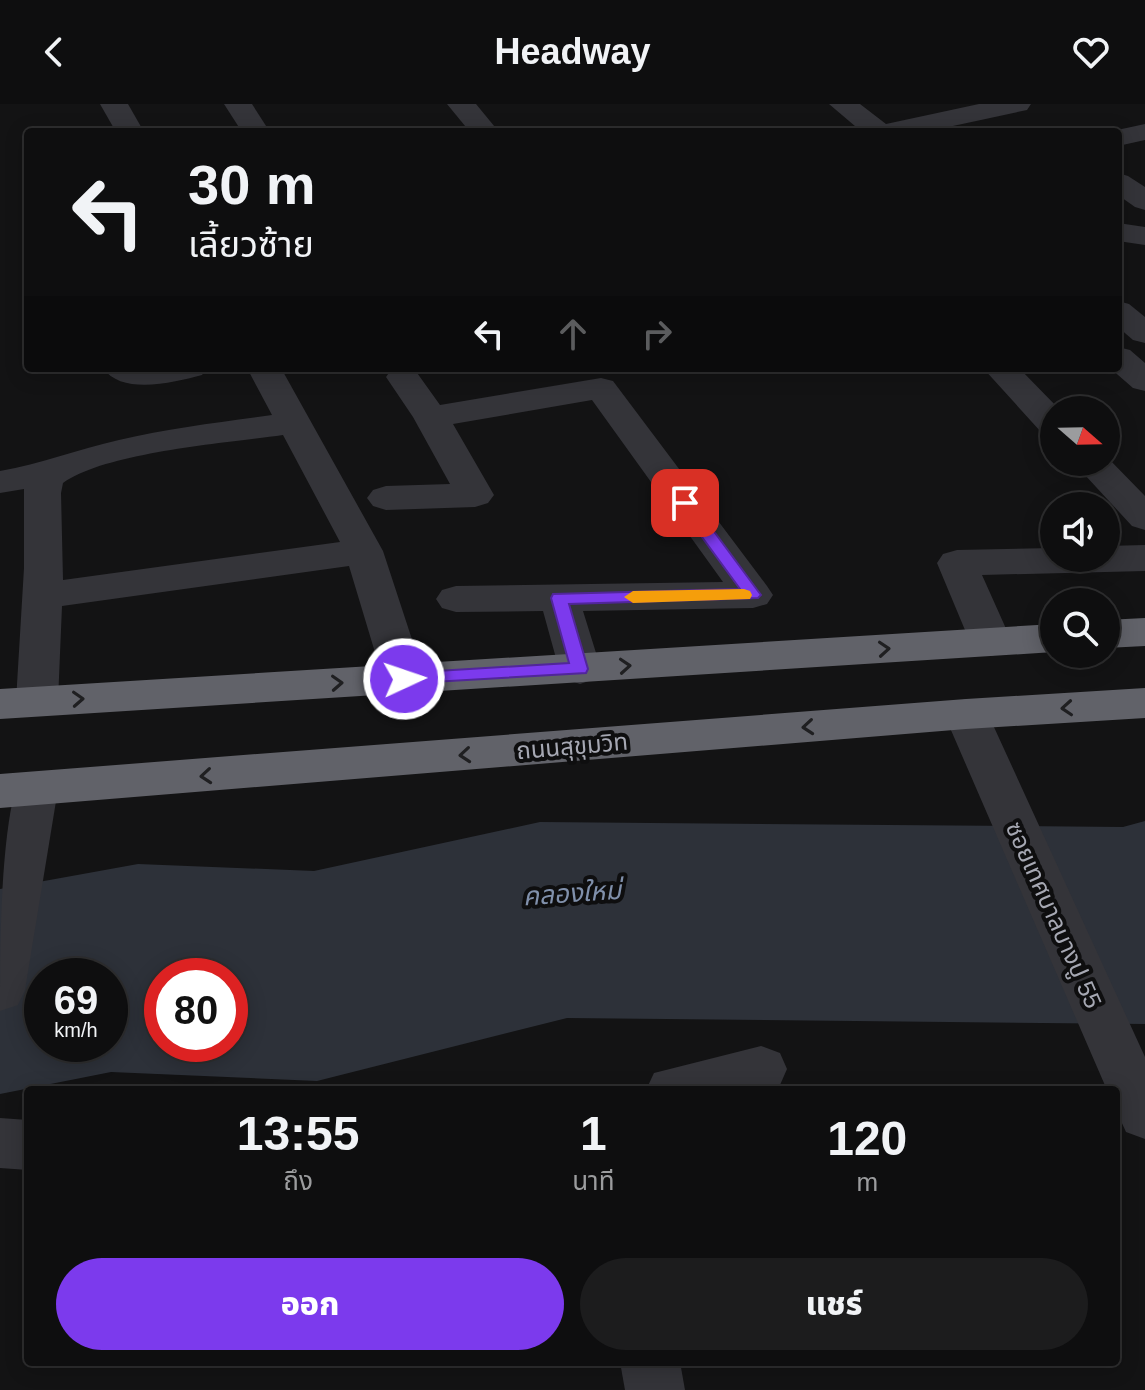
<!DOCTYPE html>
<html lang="th">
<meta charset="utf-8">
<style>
body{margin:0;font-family:Arial,"Noto Sans Thai",sans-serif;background:#1c1c1d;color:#f1f3f6;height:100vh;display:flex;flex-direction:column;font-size:30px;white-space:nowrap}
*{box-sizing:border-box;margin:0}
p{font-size:26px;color:#9b9c9e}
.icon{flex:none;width:44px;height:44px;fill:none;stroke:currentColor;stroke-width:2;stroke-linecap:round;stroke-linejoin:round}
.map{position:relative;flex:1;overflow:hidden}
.sheet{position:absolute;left:24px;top:982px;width:1096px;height:280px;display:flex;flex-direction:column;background:#0e0e0f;border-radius:8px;box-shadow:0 4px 20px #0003,0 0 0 2px #2e2e2f}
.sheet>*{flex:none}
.hud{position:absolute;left:24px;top:24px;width:1098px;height:244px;border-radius:8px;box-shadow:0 4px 20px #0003,0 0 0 2px #2e2e2f;background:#0e0e0f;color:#f1f3f6;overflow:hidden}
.needle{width:52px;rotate:110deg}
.buttons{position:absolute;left:1040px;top:292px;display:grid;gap:16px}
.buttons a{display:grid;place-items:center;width:80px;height:80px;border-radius:50%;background:#0e0e0f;box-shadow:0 4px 20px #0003,0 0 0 2px #2e2e2f;font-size:40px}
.speed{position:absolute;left:24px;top:854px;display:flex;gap:16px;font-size:40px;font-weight:700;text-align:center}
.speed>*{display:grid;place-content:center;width:104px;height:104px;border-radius:50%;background:#0e0e0f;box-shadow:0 4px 20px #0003,0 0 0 2px #2e2e2f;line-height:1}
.speed small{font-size:20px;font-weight:400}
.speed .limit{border:12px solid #d22;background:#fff;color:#111}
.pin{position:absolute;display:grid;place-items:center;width:68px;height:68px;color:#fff;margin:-34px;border-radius:16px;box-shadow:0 4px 12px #0006}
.me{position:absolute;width:88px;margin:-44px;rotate:87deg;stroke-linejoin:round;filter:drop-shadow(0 0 6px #0008)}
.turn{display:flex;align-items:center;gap:28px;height:168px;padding:0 32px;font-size:36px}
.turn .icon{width:104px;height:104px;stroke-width:2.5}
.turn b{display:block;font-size:56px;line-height:68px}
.lanes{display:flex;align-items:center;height:76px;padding:0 32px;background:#0003;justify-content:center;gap:40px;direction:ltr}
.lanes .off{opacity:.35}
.eta{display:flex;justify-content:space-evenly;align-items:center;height:136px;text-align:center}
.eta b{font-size:48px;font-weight:800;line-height:56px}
.action{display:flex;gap:16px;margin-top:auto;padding:16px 32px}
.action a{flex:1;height:92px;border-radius:48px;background:#7c3aed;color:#fff;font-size:32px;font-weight:800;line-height:92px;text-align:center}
.action a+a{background:#1c1c1d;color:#f1f3f6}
header{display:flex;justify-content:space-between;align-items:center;height:104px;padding:0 32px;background:#0e0e0f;font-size:36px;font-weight:800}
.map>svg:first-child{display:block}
.water{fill:#2d3139;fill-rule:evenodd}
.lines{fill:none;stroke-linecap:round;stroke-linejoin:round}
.minor{fill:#343439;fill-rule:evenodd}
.highway{fill:#616269;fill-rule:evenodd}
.oneway{stroke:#1f1f21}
.route{fill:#7c3aed;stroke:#51269a;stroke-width:2}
.slow{fill:#f59e0b}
.labels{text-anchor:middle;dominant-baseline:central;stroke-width:8;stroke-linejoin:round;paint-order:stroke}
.street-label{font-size:24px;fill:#a6a8b3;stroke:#0e0e0f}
.water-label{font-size:26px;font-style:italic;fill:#8090ab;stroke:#0e0e0f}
</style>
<header><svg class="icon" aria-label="back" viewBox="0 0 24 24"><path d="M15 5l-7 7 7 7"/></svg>Headway<svg class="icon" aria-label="heart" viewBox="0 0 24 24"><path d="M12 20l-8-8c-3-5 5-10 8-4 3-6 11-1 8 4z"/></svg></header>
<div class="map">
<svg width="1145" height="1286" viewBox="0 0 1145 1286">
<rect width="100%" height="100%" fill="#131314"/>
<path class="water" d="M1145,717V920L567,914L317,977L111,968L0,990V785L138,760L314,767L540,718L1123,723ZM42,872H110V940H42ZM162,872H230V940H162Z"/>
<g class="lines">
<g class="minor">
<path d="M100,0H128L144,28H116Z"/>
<path d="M224,0H252L268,25L266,28H242Z"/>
<path d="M447,0H476L499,28H470Z"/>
<path d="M829,0H860L886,20L979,0H1031L1027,6L925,28H862Z"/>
<path d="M1145,20V36L1118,42V28H1108Z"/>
<path d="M1118,69L1128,72L1145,83V106L1135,103L1118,91Z"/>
<path d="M1118,119L1145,123V141L1118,137Z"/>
<path d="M1118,197L1129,200L1145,213V239L1133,236L1118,223Z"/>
<path d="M1118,243L1130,246L1145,259V287L1133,284L1110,264H1118Z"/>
<path d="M103,264H207L202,271C175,278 122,292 103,264Z"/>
<path d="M247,264H281L383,447L425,575L419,585L404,590L389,585L383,575L349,462L62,502L58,597L52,608L37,612L22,608L16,597L24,464V385L0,389V367C41,360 78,345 119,336C170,324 221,318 272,311ZM283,331L340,438L63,476L61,389L63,379C106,348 227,339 283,331Z"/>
<path d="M408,264L415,266L440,301L601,274L613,277L767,482L773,491L767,500L753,504L583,507L601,565L595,575L580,580L565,575L559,565L543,507L456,508L442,504L436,495L442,486L456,482L723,478L592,296L453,320L494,391L488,399L475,403L386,406L373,402L367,394L373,386L386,382L450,380L413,313L386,273L391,266Z"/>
<path d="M983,264H1019L1060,306H1054V331L1041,328Z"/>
<path d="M1106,352L1145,392V426L1132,422L1073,358H1106Z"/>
<path d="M1145,441V467L982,471L1012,538L1006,548L991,552L976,548L970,538L937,459L943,450L957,446L1054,444V454H1106V442Z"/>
<path d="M966,595L981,599L988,610L1145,953V1035L1126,1028L1116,1006V986H1107L944,610L951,599Z"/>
<path d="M35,668L51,673L58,685L25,886L18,901L0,907C0,843 0,728 19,673Z"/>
<path d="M761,942L780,949L787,965L780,981L766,986H646L654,969Z"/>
<path d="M0,1014L28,1016V1066L0,1064Z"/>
<path d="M620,1258H680L685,1286H625Z"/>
</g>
<g class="highway">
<path d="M1145,514V542L1106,544V516Z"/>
<path d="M1054,520V548L0,615V585Z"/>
<path d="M1145,584V614L966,625L0,704V670L966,595Z"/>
</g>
</g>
<defs><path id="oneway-chevron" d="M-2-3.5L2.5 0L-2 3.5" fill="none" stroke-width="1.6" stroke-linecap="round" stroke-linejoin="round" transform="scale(2)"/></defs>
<g class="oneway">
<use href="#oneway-chevron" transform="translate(884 545) rotate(-4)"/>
<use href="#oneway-chevron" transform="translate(625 562) rotate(-4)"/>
<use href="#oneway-chevron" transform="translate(337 579) rotate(-3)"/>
<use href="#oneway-chevron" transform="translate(78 595) rotate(-3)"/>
<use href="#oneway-chevron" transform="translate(1067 604) rotate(176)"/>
<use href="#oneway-chevron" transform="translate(808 623) rotate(175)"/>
<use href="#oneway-chevron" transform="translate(465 651) rotate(175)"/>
<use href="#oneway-chevron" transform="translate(206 672) rotate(175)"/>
</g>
<path class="route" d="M685,394L690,395L758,487L761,491L758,494L569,500L588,565L586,569L398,580L396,575L398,571L404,569L569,559L551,494L553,490L740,485L677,399Z"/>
<path class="slow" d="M744,485L750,487L752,491L750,495L633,499L624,493L633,487Z"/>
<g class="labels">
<g class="street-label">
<text transform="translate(572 642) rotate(-5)">ถนนสุขุมวิท</text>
<text transform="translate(1054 811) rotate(66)">ซอยเทศบาลบางปู 55</text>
</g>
<g class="water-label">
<text transform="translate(572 789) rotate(-4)">คลองใหม่</text>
</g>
</g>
</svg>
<div class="buttons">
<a><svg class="needle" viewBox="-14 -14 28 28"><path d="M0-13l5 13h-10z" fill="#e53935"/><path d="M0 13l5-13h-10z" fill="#9b9c9e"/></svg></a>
<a><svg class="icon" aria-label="sound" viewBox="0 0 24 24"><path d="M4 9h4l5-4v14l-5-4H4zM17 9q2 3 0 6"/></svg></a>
<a><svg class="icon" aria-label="search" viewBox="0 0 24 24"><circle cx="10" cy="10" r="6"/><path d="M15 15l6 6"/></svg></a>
</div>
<div class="speed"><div>69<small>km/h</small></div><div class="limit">80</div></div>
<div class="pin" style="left:685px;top:399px;background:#d93025"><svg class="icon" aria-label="arrive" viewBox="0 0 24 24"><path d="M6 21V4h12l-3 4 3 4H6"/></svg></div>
<svg class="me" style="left:404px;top:575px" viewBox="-20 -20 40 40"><circle r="17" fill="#7c3aed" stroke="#fff" stroke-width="3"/><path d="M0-11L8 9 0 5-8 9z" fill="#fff"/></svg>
<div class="hud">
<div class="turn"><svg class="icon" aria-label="left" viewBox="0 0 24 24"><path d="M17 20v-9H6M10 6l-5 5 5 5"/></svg><div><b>30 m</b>เลี้ยวซ้าย</div></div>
<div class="lanes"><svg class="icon" aria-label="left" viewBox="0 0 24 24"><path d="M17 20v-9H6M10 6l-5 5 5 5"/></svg><svg class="icon off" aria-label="ahead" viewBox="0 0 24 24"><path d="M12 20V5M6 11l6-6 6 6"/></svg><svg class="icon off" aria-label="right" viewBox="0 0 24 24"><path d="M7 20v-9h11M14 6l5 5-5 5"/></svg></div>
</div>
<section class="sheet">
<div class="eta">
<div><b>13:55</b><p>ถึง</p></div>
<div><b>1</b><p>นาที</p></div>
<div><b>120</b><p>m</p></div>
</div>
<div class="action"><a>ออก</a><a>แชร์</a></div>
</section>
</div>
